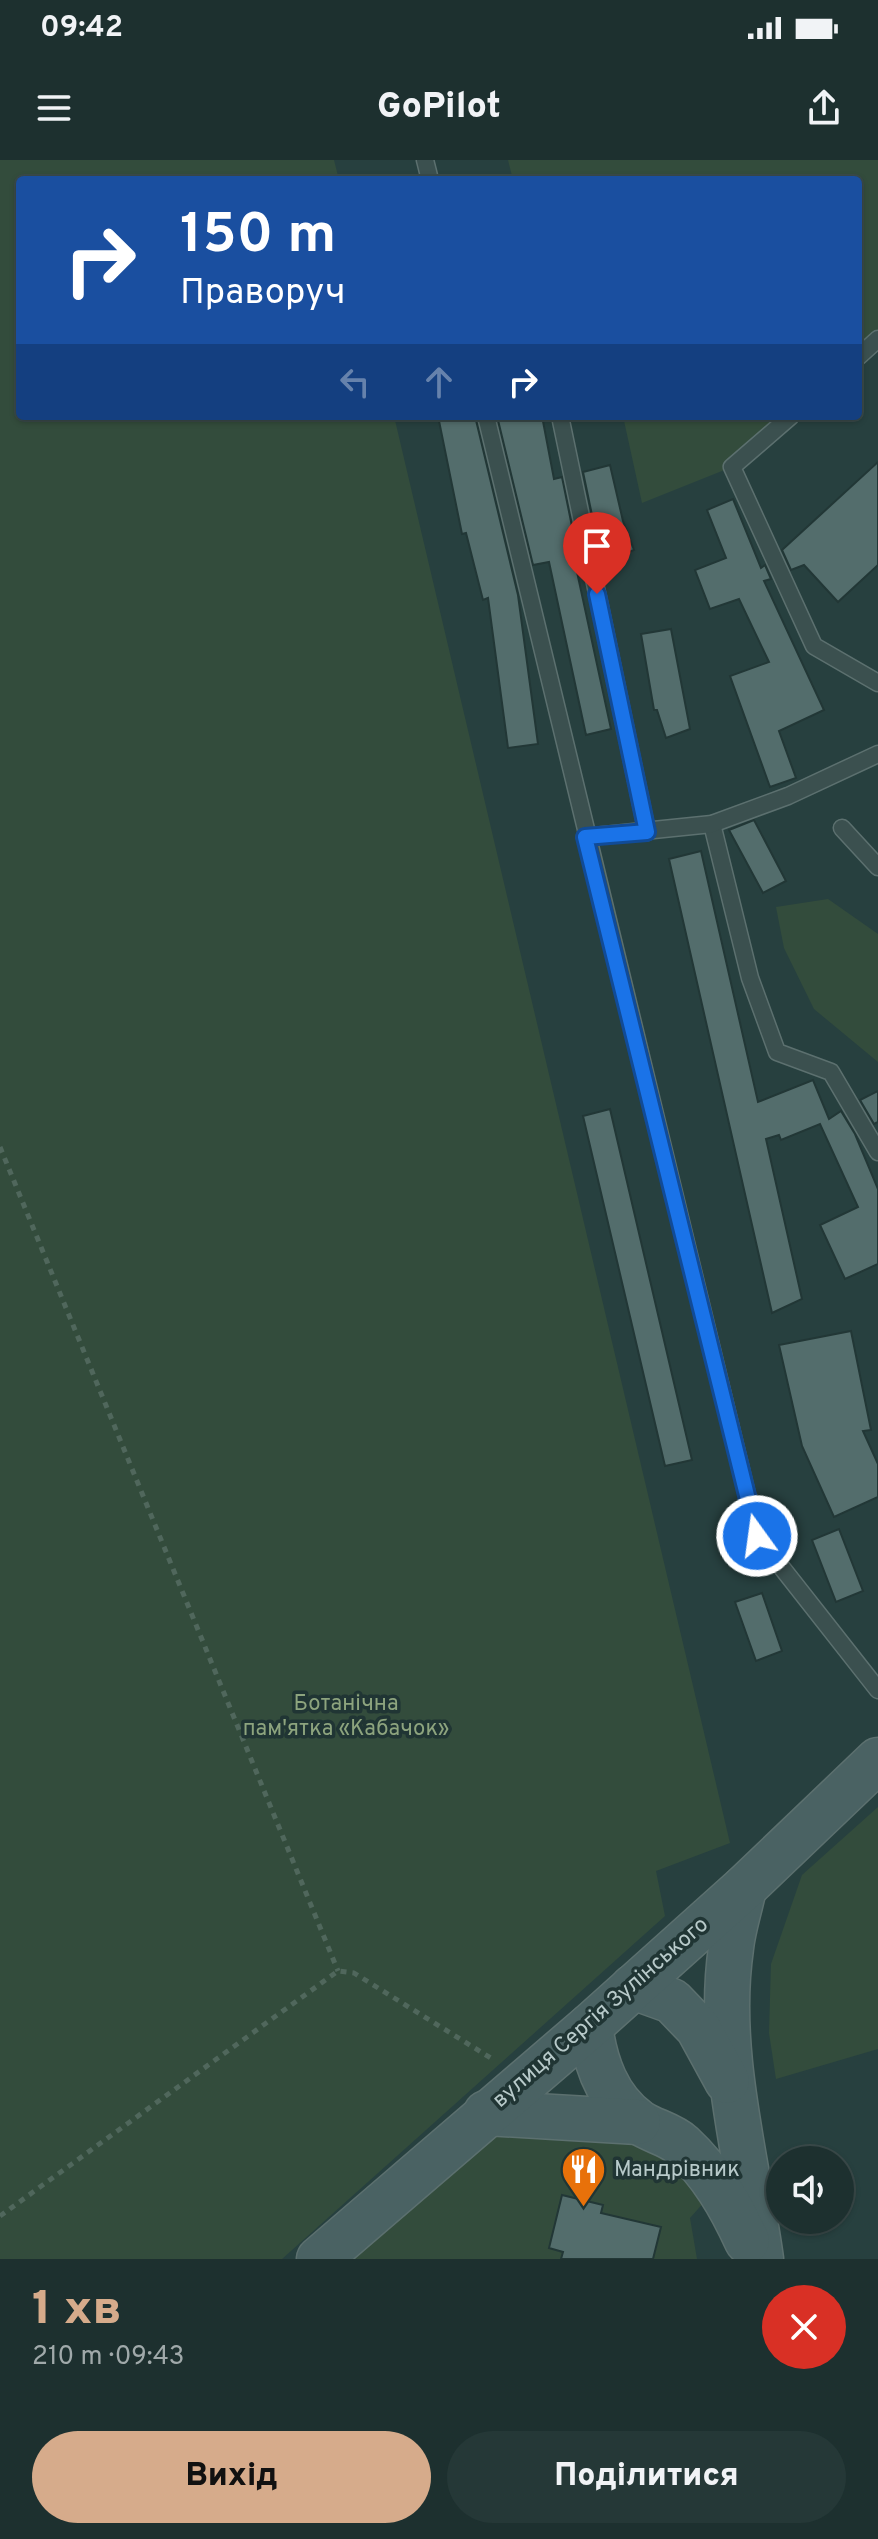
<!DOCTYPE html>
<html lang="uk">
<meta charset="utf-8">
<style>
body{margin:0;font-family:Overpass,sans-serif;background:#253837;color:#f1f3f6;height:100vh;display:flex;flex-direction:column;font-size:30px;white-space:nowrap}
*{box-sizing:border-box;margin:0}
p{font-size:26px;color:#a0a9aa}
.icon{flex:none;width:44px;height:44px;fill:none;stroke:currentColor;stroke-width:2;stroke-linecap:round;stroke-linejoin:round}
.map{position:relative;height:2099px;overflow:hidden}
.details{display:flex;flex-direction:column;background:#1d302f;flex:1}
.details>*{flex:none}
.top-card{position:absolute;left:16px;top:16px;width:846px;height:244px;border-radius:8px;box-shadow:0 2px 6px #0004,0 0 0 2px #3b4b4b;background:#1a4fa0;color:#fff;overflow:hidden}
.controls{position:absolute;left:766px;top:1986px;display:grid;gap:16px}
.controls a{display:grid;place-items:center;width:88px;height:88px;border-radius:50%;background:#1d302f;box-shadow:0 2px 6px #0004,0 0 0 2px #3b4b4b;font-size:40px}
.pin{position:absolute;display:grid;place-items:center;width:68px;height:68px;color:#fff;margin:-82px -34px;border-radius:50% 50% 50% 0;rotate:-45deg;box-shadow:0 0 8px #0007}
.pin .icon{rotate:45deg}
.me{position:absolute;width:88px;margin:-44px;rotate:346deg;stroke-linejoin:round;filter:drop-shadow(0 0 6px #0008)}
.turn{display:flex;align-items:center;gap:28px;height:168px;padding:0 32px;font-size:36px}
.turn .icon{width:104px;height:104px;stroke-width:2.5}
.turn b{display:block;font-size:56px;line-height:68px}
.lanes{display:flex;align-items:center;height:76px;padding:0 32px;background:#0003;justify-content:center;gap:40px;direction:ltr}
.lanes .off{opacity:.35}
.round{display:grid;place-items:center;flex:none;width:84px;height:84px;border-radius:42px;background:#253837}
.overview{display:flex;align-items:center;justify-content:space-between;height:136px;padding:0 32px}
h1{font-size:48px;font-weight:800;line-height:60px;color:#d6ab8b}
.cta{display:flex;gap:16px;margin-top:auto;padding:16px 32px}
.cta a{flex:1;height:92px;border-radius:48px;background:#d6ab8b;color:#111;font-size:32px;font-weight:800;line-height:92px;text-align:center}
.cta a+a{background:#253837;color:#f1f3f6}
.status{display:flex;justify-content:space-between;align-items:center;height:56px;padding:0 40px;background:#1d302f;direction:ltr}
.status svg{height:22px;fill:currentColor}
header{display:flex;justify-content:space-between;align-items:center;height:104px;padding:0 32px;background:#1d302f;font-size:36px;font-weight:800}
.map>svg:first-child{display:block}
.green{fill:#334c3c}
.building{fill:#536d6c;stroke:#223736;stroke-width:2}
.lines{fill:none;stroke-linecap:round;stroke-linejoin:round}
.lane-casing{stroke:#5c706f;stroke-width:19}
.secondary-casing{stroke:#5c706f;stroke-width:47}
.path{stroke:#50675c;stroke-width:5;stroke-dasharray:6 6;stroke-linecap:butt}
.lane{stroke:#3b504f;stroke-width:16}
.secondary{stroke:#4a6263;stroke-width:44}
.route-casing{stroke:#114b97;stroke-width:20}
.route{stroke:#1a73e8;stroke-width:14}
.labels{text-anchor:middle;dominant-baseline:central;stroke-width:7;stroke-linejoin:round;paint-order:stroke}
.park-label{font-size:22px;fill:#8da47e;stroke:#203534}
.street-label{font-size:22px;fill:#b8caca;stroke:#203534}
.poi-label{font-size:22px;fill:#b8caca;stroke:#203534;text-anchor:start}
</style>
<div class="status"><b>09:42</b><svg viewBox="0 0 49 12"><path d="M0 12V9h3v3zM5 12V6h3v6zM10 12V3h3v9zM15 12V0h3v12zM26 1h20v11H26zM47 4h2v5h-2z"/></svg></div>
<header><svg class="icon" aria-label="menu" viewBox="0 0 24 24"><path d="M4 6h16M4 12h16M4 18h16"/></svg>GoPilot<svg class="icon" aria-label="share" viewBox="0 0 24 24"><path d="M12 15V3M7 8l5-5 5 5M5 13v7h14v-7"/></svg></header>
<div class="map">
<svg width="878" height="2099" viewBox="0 0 878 2099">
<rect width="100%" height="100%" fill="#27403f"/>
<g class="green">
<path d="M0,0H334L339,20H20V256H394L730,1683L656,1711L665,1756L282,2099H0Z"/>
<path d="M508,0H878V179L858,197V20H513Z"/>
<path d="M623,256H791L732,307L642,343Z"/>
<path d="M828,739L878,774V902L814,849L784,788L776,747Z"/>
<path d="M878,1647V1889L776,1919L769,1873L771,1804L802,1715Z"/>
<path d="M486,1953L638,1962L706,2040L690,2058L697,2099H319Z"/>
</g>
<g class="building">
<path d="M438,256H475L518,435L538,584L508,588L488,438L483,440L466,373L462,374Z"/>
<path d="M497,256H542L554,319L562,317L581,411L577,412L611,569L586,575L549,402L533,405Z"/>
<path d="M878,302V405L838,442L804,405L791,410L782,390Z"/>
<path d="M610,305L623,361L634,390L602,403L583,312Z"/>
<path d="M733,339L761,408L765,405L771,419L764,421L824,550L779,571L796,618L770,627L730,516L769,502L739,439L710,449L695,410L726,398L707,350Z"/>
<path d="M671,469L690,569L666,578L657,550H654L641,474Z"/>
<path d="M754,660L786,721L763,733L729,670Z"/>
<path d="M701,691L758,942L813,920L829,959L841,951L855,974L878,1029V1104L845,1119L820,1065L858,1047L820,964L781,980L779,975L766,979L802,1139L772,1153L669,699Z"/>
<path d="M878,931V962L874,964L860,940Z"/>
<path d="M610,949L692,1300L665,1306L583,956Z"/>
<path d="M851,1171L871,1270L863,1271L878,1304V1337L834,1357L802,1286L779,1185Z"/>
<path d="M839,1369L863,1431L836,1442L812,1380Z"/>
<path d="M762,1433L782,1491L756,1501L735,1442Z"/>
<path d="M562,2035L603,2045L601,2053L661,2067L653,2099H561L563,2092L549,2088Z"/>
</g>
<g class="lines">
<defs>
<g id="lane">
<path d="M425,0L430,20"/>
<path d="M858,197L878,179"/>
<path d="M486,256L757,1376L878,1530"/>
<path d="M560,256L647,672"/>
<path d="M791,256L732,307L814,486L878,523"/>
<path d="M712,664L750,818L777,892L831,912L878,992"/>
<path d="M842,668L878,707"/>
<path d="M585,677L712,664L788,636L878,594"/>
</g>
<g id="secondary">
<path d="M744,1728C740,1748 733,1768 731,1788C716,1891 747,1998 761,2099"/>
<path d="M633,1827L672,1841L698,1868L727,1921"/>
<path d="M590,1866C595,1903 607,1939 639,1962C652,1971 670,1974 682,1985C712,2013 730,2044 747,2081"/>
<path d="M486,1953L638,1962"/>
<path d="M319,2099L590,1866L744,1728L878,1600"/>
</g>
</defs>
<use href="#lane" class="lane-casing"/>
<use href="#secondary" class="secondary-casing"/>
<g class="path">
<path d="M0,987L338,1811"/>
<path d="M0,2056L338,1811L354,1813L494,1900"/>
</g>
<use href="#lane" class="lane"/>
<use href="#secondary" class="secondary"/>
</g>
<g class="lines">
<defs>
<path id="route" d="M597,434L647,672L585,677L757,1376"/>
</defs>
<use href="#route" class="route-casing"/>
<use href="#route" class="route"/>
</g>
<defs>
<symbol id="restaurant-pin" viewBox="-11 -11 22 30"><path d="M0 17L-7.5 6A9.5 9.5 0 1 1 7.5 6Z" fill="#e8710a" stroke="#203534"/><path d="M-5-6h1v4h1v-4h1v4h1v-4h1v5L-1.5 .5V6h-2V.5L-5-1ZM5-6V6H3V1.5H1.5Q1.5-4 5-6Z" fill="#fff"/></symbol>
</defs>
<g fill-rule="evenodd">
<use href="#restaurant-pin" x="558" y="1984" width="51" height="69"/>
</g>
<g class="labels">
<g class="park-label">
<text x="346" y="1544">Ботанічна<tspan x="346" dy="25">пам'ятка «Кабачок»</tspan></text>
</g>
<g class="street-label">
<text transform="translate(601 1853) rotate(-41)">вулиця Сергія Зулінського</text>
</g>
<g class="poi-label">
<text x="614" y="2010">Мандрівник</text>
</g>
</g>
</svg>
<div class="controls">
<a><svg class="icon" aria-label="sound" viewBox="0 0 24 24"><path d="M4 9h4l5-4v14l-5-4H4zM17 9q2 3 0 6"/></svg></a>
</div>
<div class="pin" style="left:597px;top:434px;background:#d93025"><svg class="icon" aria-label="arrive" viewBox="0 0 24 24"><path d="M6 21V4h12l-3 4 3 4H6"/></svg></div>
<svg class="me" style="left:757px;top:1376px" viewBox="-20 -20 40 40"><circle r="17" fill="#1a73e8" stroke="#fff" stroke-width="3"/><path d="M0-11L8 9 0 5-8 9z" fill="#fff"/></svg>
<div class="top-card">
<div class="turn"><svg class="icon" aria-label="right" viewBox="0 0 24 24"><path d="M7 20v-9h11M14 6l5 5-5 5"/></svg><div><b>150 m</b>Праворуч</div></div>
<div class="lanes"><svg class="icon off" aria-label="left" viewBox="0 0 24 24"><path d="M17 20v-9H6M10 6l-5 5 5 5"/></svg><svg class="icon off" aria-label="ahead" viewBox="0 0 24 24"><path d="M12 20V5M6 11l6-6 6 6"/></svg><svg class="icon" aria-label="right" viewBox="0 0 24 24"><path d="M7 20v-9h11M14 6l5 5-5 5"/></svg></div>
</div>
</div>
<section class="details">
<div class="overview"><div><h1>1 хв</h1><p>210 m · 09:43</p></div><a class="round" style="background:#d93025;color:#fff"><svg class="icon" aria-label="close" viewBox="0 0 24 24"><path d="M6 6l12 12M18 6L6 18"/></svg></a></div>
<div class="cta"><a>Вихід</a><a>Поділитися</a></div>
</section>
